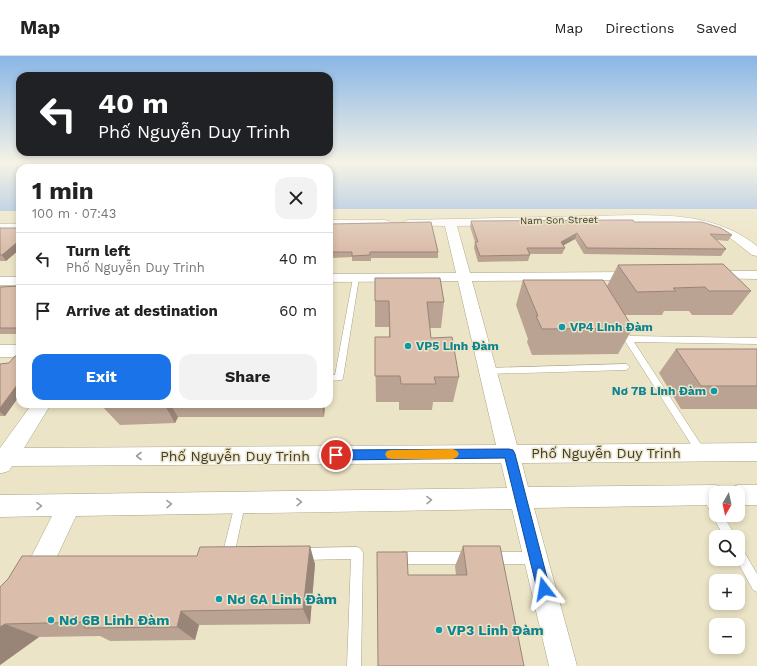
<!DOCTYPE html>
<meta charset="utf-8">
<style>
body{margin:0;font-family:"Work Sans",sans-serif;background:#f2f2f2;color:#222;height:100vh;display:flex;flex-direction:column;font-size:15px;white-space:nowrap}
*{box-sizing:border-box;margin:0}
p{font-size:13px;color:#767676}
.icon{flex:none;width:22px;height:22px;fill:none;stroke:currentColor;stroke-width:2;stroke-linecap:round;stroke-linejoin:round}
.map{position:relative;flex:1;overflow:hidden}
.details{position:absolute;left:16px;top:108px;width:317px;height:244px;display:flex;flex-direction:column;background:#fff;border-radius:12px;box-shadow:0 2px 6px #0003}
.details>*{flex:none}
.guide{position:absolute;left:16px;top:16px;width:317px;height:84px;border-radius:12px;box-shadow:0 2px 6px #0003;background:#202124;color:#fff;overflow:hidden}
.needle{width:26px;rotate:189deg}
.tools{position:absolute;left:709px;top:430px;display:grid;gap:8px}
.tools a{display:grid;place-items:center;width:36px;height:36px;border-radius:8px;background:#fff;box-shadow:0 2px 6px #0003;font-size:20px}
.pin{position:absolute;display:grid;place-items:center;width:34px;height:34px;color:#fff;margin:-17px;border:2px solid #fff;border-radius:50%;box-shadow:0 1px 4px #0007}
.me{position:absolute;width:44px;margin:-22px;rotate:346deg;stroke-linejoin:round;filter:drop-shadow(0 0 3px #0008)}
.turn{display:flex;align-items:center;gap:14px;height:84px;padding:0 16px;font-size:18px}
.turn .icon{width:52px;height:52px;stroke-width:2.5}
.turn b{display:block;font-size:28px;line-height:34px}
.round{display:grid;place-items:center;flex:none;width:42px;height:42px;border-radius:12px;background:#f2f2f2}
.headline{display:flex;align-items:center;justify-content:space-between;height:68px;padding:0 16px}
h1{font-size:24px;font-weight:700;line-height:30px}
.cta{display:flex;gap:8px;margin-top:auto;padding:8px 16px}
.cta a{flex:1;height:46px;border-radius:12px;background:#1a73e8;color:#fff;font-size:16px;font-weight:700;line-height:46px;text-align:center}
.cta a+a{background:#f2f2f2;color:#222}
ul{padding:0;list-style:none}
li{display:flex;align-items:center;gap:12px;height:52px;padding:0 16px;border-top:1px solid #e0e0e0}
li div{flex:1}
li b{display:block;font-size:15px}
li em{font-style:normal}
header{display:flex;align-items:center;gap:24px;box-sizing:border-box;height:56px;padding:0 20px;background:#fff;border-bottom:1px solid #e0e0e0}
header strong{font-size:19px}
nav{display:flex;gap:22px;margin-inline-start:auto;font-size:14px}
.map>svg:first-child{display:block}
.water{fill:#9abae3}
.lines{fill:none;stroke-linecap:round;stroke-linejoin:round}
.service-casing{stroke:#aba486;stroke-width:1}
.minor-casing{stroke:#aba486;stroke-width:1}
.service{fill:#fff;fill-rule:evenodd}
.minor{fill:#fff;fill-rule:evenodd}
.wall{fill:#bba393}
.shaded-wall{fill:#998578}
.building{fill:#dabeab;stroke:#998578}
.oneway{stroke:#9f9e98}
.route{fill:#1a73e8;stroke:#114b97}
.slow{fill:#f59e0b}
.culture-dot{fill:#0f9aa8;stroke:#ece4c6;stroke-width:1.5}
.labels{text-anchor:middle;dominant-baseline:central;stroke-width:3;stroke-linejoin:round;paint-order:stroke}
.far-street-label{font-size:10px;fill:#3f3c30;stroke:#ece4c6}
.culture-label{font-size:12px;font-weight:bold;fill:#0d838f;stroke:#ece4c6;text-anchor:start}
.near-street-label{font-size:14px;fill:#3f3c30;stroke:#ece4c6}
.near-culture-label{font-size:14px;font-weight:bold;fill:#0d838f;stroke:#ece4c6;text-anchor:start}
</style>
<header>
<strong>Map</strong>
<nav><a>Map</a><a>Directions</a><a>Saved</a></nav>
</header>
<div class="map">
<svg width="757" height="610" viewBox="0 0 757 610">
<rect width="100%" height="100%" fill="#ece4c6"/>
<path class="water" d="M0,107H757V153H329V112H20V155H0Z"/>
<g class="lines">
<defs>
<g id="service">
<path d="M356,220L359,222L343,322L342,324L329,325V319H335L353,222Z"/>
<path d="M620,273H626L630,280L757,282V288L634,286L704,393L706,396L704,399L701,400L698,399L625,285L619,275Z"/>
<path d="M626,308L630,311L626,314L488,318L485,317L484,315L485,313L488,312Z"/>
<path d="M707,435L711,437L716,446V459H723L736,481H724L702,440L703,437Z"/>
<path d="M240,443L244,444L245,448L234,500L232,504L228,506L224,504L222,500L236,444Z"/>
<path d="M738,490L742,492L757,518V536L753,534L736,503H738Z"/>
<path d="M357,491L361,493L363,497L361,610H347L351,503L301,504L297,502L295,498L297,494L301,492Z"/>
<path d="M403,496H469L473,498L475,502L473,506L469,508H403L399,506L397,502L399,498Z"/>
<path d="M492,496H533L537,498L539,502L537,506L533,508H492L488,506L486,502L488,498Z"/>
</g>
<g id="minor">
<path d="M634,159C680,159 720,161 757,190V200L752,199L733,184L717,175L684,168L634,166L457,170L470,217L635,216L640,217L642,220L640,223L635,224L472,225L517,389L757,387V405L522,407L528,431L716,429L724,432L726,437H716V449L534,452L577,610H549L512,453L76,460L43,530L34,534L25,530L21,521L52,460L0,461V439L507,432L501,407L12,410L9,415L2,417H0V392L32,348H51L24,392L496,389L458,225L329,226V218L456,217L445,170L405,169L403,167L405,165L409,164Z"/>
<path d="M329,164H385L389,165L391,167L389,169L385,170L329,172Z"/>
<rect x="0" y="168" width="20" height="8"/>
<path d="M711,215H757V223L706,222L704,219L706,216Z"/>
<rect x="0" y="221" width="20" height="8"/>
<rect x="0" y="289" width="20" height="12"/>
<path d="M738,429H757V449H738V437H728L730,432Z"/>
</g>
</defs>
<use href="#service" class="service-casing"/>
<use href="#minor" class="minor-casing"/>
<use href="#service" class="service"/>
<use href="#minor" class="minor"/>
</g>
<g class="wall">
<path d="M471,165L634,166L732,179L728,185L716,184L726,193L721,200L584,198L575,183L563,189L565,192L562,198H530V199L528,205L478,206L474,192L475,186L470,171Z"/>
<path d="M329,168L438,196V202H371V205H352V201L332,202V200H329Z"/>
<path d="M20,169V193L6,205H0V172H16Z"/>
<path d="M618,209L751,235L732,259H692L689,255H664L662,259H625L633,272L618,298L532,299L527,286L528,283L516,249L523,224L607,230Z"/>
<path d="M375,222L444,246L441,272H430L431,282L459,321L453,346H433L432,354H399V346H376L375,281H389V271H375Z"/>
<path d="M20,230V278H0V231Z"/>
<path d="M676,293H757V353H681L659,317Z"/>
<path d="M20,300V339L5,360H0V308L9,307Z"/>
<path d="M100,348H325L324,361H178L175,367L120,369Z"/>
<path d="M463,490L524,610L408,519H456L455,510Z"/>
<path d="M315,508L310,568L199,569L195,584L110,585L100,580L39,581L0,609V531Z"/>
</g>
<g class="shaded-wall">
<path d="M577,177L575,183L559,192L561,186Z"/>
<path d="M20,184V193L6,205L2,199Z"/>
<path d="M20,325V339L5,360L0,356V352Z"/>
<path d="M164,348H170L178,361L175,367Z"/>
<path d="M322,348H325L324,361Z"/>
<path d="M310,490L315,508L310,568L303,553Z"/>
<path d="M181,555L199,569L195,584L177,571Z"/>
<path d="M5,568L39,581L0,609V571Z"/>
</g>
<g class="building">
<path d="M617,164H633L634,166H702L721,172L732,179L710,178L726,193L587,192L577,177L561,186L565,192H527L530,199L480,200L475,186H478L471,165Z"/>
<path d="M431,166L438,196H370V199L352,200V196H332V195H329V168Z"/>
<path d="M20,169V184L2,199H0V172H16Z"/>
<path d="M723,208L751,235H709L705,231L673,232L676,235L637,236L618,209Z"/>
<path d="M375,222H440L444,246H427L431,282L452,281L459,321H434L436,328H401L400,320H375V281H390L389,245H375Z"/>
<path d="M523,224H603L633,272L542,273L536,260H538Z"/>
<path d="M20,230V272H0V231Z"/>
<path d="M676,293H757V330H701Z"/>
<path d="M15,300H20V325L0,352V308L9,307Z"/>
<path d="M310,490L303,553L181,555L177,571L84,572L86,566L5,568L0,571V531L8,523L22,500H197L200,491Z"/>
<path d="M463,490H500L524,610H378L377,496H407L408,519H467Z"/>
</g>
<defs><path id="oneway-chevron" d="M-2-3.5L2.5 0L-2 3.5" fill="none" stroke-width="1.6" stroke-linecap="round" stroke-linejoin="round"/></defs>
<g class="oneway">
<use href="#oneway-chevron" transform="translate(139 400) rotate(180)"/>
<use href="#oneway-chevron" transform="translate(429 444) rotate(-1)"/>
<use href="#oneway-chevron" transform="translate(299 446) rotate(-1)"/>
<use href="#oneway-chevron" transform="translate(169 448) rotate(-1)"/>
<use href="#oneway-chevron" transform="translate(39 450) rotate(-1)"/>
</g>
<linearGradient id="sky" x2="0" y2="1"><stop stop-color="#89b6e6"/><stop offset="0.56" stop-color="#f6f3e5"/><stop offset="1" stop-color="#f6f3e5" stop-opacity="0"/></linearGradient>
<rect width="757" height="192" fill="url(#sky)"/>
<path class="route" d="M509,393L513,394L515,398L550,533L548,538L544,540L539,538L537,533L505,402L336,404L332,402L331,399L332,395L336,394Z"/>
<path class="slow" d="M453,393L457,395L459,398L457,401L453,403H391L387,402L385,398L387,395L391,394Z"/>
<g class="culture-dot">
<circle cx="562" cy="271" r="4"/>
<circle cx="408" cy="290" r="4"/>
<circle cx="714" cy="335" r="4"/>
<circle cx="219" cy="543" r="4"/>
<circle cx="51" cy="564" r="4"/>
<circle cx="439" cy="574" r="4"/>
</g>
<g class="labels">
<g class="far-street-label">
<text transform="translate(559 164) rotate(-1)">Nam Son Street</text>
</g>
<g class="culture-label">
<text x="570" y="271">VP4 Linh Đàm</text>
<text x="416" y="290">VP5 Linh Đàm</text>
<text x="706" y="335" text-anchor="end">Nơ 7B Linh Đàm</text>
</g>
<g class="near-street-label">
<text x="606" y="397">Phố Nguyễn Duy Trinh</text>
<text x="235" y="400">Phố Nguyễn Duy Trinh</text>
</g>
<g class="near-culture-label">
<text x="227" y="543">Nơ 6A Linh Đàm</text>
<text x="59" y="564">Nơ 6B Linh Đàm</text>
<text x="447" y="574">VP3 Linh Đàm</text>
</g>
</g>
</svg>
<div class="tools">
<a><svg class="needle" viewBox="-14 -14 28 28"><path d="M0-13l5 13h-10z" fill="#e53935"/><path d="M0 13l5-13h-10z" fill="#767676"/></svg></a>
<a><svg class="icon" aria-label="search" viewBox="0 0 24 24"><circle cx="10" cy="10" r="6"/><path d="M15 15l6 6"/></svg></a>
<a>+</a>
<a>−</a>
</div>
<div class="pin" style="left:336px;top:399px;background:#d93025"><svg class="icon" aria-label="arrive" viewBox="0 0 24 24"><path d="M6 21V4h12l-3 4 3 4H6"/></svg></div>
<svg class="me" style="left:544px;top:533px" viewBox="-20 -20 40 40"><path d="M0-17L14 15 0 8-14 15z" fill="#1a73e8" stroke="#fff" stroke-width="4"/></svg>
<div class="guide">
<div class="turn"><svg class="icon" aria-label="left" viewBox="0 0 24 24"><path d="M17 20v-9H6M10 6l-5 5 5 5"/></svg><div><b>40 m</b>Phố Nguyễn Duy Trinh</div></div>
</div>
<section class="details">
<div class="headline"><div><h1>1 min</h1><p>100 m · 07:43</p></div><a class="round"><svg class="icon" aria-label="close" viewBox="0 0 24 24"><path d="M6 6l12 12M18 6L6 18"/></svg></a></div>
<ul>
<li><svg class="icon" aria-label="left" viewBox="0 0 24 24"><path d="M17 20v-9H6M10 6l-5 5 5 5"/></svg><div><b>Turn left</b><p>Phố Nguyễn Duy Trinh</p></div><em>40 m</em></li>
<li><svg class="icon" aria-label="arrive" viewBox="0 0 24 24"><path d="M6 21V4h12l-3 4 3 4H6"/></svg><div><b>Arrive at destination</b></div><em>60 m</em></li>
</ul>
<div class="cta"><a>Exit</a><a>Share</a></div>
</section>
</div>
